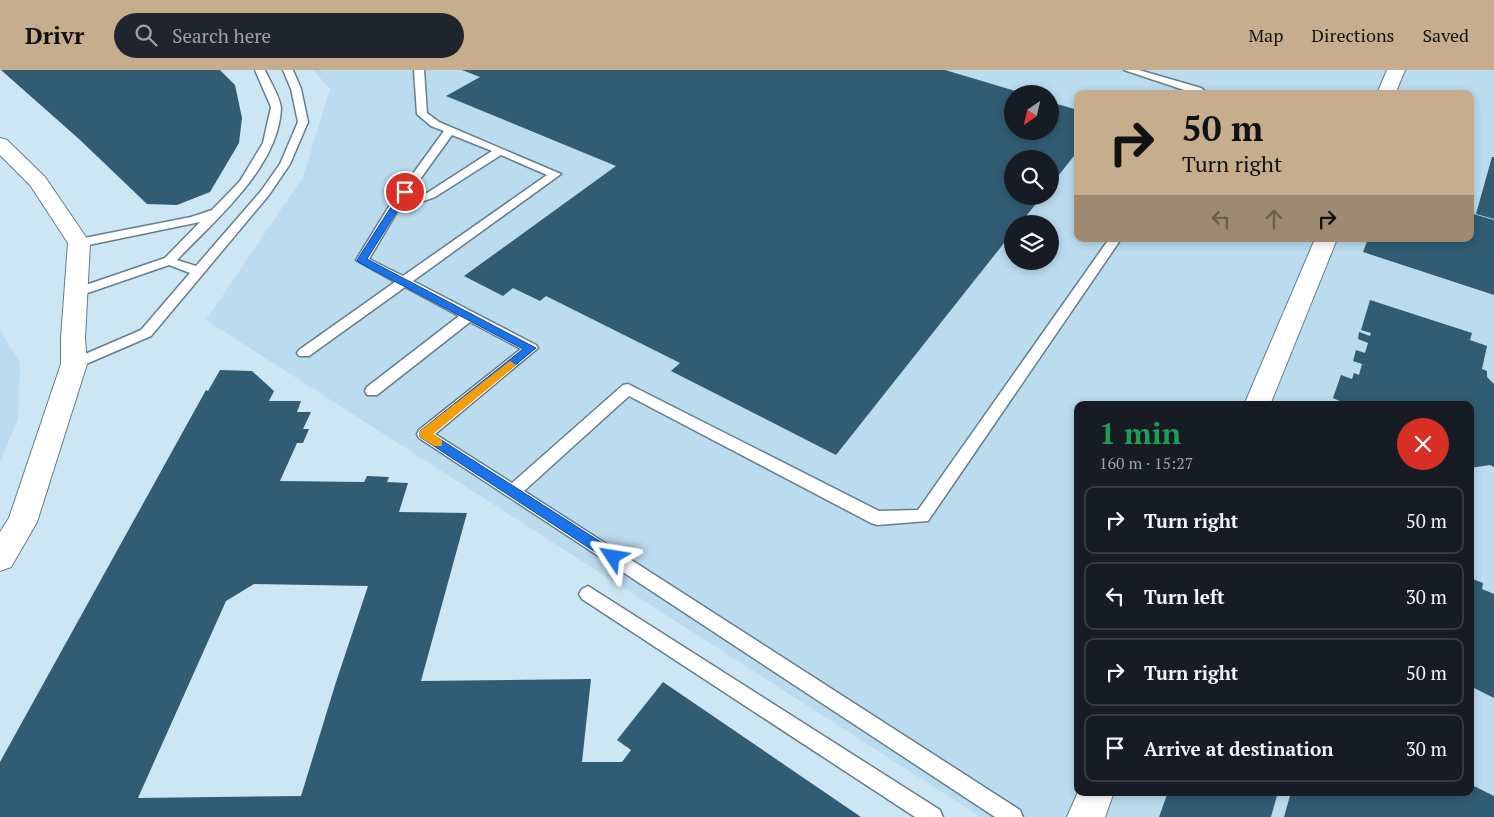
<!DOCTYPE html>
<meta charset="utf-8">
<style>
body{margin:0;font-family:"PT Serif",serif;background:#20242c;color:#f1f3f6;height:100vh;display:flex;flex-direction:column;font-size:19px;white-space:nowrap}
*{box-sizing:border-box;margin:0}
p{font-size:16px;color:#9ea1a6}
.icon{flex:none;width:28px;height:28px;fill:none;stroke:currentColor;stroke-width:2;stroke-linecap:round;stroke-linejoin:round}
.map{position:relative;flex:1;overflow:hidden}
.details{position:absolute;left:1074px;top:331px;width:400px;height:395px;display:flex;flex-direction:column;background:#171b24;border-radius:10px;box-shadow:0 2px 8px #0003}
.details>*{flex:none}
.banner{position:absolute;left:1074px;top:20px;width:400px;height:152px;border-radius:10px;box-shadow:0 2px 8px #0003;background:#c5ad8e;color:#111;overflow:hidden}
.needle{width:32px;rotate:214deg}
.buttons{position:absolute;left:1004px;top:15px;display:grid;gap:10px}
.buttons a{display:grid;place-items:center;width:55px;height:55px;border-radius:50%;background:#171b24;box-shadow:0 2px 8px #0003;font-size:25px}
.pin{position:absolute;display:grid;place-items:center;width:42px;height:42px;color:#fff;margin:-21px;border:2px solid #fff;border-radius:50%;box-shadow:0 1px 5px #0007}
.me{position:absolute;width:55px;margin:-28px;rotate:303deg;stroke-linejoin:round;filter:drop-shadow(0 0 4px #0008)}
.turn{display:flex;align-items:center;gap:18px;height:105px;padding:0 25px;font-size:22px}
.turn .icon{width:65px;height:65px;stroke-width:2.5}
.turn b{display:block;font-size:35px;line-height:42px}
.lanes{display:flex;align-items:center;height:48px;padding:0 25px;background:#0003;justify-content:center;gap:25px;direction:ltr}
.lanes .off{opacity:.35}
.round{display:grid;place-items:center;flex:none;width:52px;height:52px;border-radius:26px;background:#20242c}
.headline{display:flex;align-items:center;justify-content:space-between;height:85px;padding:0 25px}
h1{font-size:30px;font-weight:700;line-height:38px;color:#1e9e55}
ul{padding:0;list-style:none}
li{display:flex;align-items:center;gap:15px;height:68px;margin:0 10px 8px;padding:0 15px;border:2px solid #363941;border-radius:10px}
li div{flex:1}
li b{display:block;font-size:19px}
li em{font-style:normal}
header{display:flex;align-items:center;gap:30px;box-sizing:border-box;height:70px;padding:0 25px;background:#c5ad8e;color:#111}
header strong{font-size:24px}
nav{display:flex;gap:28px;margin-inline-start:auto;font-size:18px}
.search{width:350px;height:45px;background:#20242c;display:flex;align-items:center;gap:12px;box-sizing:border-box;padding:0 18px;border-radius:28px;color:#9ea1a6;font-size:19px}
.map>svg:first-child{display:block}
.built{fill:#bbdbee;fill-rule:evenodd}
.building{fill:#315c73;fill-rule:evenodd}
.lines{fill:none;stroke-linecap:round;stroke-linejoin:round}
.service-casing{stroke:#677d8a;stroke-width:3}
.tertiary-casing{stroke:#677d8a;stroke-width:2}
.secondary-casing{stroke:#677d8a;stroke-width:2}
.service{fill:#fff;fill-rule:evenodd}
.tertiary{fill:#fff;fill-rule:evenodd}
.secondary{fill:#fff;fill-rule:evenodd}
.route{fill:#1a73e8;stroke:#114b97}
.slow{fill:#f59e0b}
</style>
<header>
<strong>Drivr</strong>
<div class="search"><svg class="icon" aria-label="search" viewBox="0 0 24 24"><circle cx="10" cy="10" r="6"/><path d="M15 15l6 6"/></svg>Search here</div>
<nav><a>Map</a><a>Directions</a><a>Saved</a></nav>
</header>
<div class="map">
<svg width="1494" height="747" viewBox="0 0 1494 747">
<rect width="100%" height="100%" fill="#cde6f4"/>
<g class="built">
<path d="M313,0H1494V747H981L206,250L303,107L330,19ZM1012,24H1050V61H1012ZM1078,24H1470V169H1078ZM1012,89H1050V126H1012ZM1012,154H1050V191H1012ZM1078,335H1470V722H1078Z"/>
<path d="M0,260L20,293L18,349L0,392Z"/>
</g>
<g class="building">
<path d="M1,0H220L235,15L242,48L239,73L210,122L177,135L147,134L79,69Z"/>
<path d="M462,0H945L1022,23L1012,24V61H1050V32L1078,40V81L1050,116V89H1012V126H1042L1020,154H1012V163L836,385L671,301L680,293L546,226L540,231L513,218L503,226L464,206L616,96L446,26L480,7Z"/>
<path d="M1492,87H1494V149L1476,144Z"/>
<path d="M1470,143L1494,150V225L1363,182L1368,169H1470Z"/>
<path d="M1370,230L1472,263L1470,270L1487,276L1482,299L1487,301V307L1494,314V397L1490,395L1470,398V335H1343L1344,333L1333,328L1341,305L1352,309L1354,303L1359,305L1362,294L1353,291L1356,280L1365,283L1368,273L1358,269L1359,262L1370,266L1371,263L1361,260Z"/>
<path d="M220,300L252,301L274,321L269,331H301L297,342H311L303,359H309L303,373H297L280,411L364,412L367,406L389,407L387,412L408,413L399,442L467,443L421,611L591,609L582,692H622L631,680L617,670L663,612L861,747H0V692L206,320L208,321ZM254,514L368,516L336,612L301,726L138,728L226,531Z"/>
<path d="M1470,508L1483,513L1482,519L1494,524V628L1470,616Z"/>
<path d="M1470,714L1494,726V747H1284L1291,722H1470Z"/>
<path d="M1168,722H1278L1271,747H1159Z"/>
</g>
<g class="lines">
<defs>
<g id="service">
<path d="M255,0H265C269,10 281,28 281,39C278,98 215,150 177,190L196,196L261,121L280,94L298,52L291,19L283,0H293L301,19L308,52L290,94L269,125L151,266L79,297H69L67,294L69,291L141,260L190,203L169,195L76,227L70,223L71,220L165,188L200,152L79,177L73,173L79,169L191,147L212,140L240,111L263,73L271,37Z"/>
<path d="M414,0H424L427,43L439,52L561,104L413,211L536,275L538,278L435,364L512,413L623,315L628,314L879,441L918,440L1109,169H1121L928,451L877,455L871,453L629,326L524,421L1020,740L1023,747H995L419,368L417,364L419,360L521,279L470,252L377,325H367L365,321L367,317L459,246L405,217L309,286H299L297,283L299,280L395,212L356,190L388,138L444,61L431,56L417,44ZM452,65L492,81L427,123L405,130ZM501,85L547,105L403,206L369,189L398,140L435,127Z"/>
<path d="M1124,0H1139L1201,18L1208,24H1196Z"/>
<path d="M588,516L940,740L943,747H915L582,529L579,524L582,519Z"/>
</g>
<path id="tertiary" d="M0,68L7,70L45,107L90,173L85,268L87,294L37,452L11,497L0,501V462L9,448L61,294V268L68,173L30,115L0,85Z"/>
<g id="secondary">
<path d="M1387,0H1405L1395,24H1377Z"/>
<path d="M1315,169H1337L1270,335H1244Z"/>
<path d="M1078,722H1114L1105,747H1067Z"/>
</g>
</defs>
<use href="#service" class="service-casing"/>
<use href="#tertiary" class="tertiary-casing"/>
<use href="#secondary" class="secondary-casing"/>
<use href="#service" class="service"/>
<use href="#tertiary" class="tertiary"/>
<use href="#secondary" class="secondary"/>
</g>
<path class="route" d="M402,120L409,122L367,189L536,278L432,364L618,483L620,487L618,491H609L420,367V361L523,279L358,192L357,190Z"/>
<path class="slow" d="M510,291L516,295L514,297L433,364L442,370V376H434L420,367V361Z"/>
</svg>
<div class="buttons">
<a><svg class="needle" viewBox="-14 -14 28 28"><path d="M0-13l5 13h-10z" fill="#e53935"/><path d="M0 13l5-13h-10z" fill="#9ea1a6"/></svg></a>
<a><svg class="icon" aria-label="search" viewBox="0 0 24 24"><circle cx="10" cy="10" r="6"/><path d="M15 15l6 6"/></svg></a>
<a><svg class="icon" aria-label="layers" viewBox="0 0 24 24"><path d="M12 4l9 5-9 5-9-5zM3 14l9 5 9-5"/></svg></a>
</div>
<div class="pin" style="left:405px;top:122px;background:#d93025"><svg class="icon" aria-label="arrive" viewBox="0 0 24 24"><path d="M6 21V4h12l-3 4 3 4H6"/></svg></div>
<svg class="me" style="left:613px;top:487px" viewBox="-20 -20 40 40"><path d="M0-17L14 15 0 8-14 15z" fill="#1a73e8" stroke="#fff" stroke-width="4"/></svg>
<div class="banner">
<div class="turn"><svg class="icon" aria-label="right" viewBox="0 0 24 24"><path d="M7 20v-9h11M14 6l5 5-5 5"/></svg><div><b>50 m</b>Turn right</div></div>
<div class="lanes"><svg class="icon off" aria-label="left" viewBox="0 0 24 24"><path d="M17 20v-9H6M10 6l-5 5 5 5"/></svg><svg class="icon off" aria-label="ahead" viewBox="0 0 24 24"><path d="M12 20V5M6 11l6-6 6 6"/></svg><svg class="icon" aria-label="right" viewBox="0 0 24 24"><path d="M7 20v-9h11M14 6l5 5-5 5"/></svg></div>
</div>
<section class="details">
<div class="headline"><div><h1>1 min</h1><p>160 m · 15:27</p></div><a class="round" style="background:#d93025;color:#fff"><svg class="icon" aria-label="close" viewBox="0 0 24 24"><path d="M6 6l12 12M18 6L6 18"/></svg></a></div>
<ul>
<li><svg class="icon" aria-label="right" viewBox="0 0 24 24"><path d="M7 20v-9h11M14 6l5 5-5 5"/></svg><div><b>Turn right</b></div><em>50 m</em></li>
<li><svg class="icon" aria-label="left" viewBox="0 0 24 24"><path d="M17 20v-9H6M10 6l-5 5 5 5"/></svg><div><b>Turn left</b></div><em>30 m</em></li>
<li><svg class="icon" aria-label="right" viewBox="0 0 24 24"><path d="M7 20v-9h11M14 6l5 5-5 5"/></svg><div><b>Turn right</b></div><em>50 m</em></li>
<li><svg class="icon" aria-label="arrive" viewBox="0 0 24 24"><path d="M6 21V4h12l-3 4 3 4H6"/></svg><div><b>Arrive at destination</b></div><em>30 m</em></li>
</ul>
</section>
</div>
